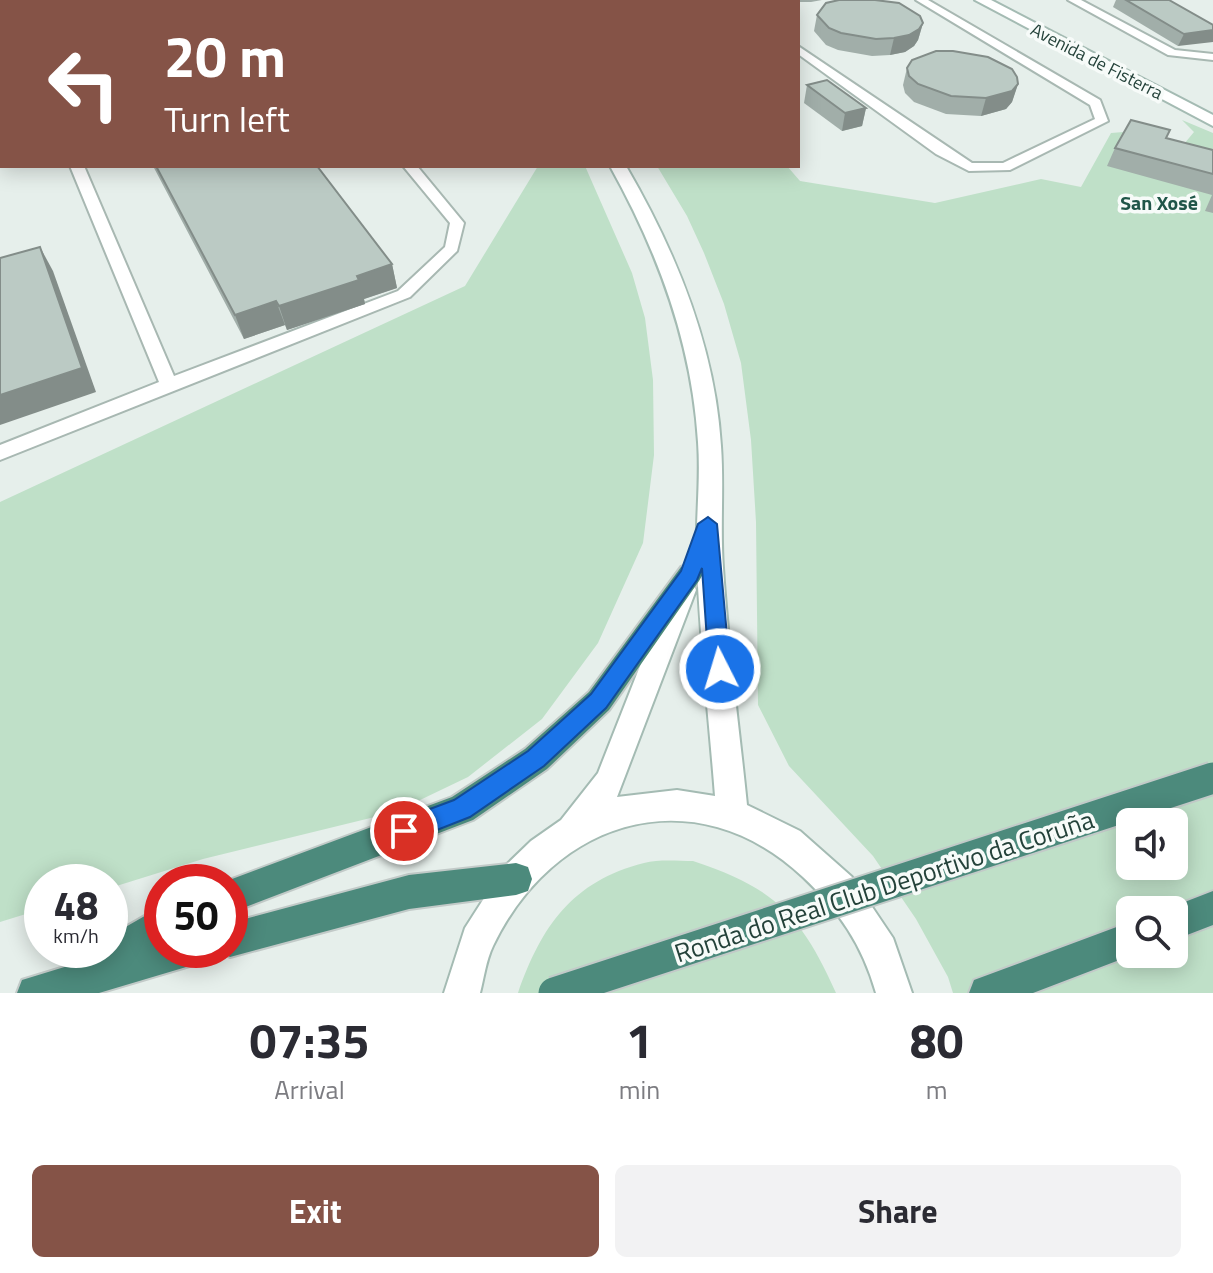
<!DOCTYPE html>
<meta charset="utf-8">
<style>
body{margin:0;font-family:"Titillium Web",sans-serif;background:#f2f2f3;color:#2b2b33;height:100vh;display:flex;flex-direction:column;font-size:30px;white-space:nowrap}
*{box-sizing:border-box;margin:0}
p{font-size:26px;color:#7c7c81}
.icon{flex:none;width:44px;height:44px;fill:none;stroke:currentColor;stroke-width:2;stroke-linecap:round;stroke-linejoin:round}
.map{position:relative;height:993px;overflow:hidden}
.panel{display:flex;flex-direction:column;background:#fff;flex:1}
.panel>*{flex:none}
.guide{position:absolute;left:0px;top:0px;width:800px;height:168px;box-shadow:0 4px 20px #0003;background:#855347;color:#fff;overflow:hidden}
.fabs{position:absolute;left:1116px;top:808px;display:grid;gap:16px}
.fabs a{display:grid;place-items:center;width:72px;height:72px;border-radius:12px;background:#fff;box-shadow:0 4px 20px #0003;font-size:40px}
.speed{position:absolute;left:24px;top:864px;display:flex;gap:16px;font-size:40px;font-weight:700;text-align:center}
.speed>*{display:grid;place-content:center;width:104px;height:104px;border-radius:50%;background:#fff;box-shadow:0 4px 20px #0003;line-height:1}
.speed small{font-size:20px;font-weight:400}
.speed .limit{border:12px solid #d22;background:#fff;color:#111}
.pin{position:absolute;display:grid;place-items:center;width:68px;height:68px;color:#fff;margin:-34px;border:4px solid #fff;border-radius:50%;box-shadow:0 2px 8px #0007}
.me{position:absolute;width:88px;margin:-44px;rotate:355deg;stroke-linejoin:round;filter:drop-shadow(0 0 6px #0008)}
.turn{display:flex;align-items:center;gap:28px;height:168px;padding:0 32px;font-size:36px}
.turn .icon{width:104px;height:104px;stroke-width:2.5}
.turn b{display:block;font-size:56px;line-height:68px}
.eta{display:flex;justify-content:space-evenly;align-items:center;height:136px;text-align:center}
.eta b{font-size:48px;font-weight:700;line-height:56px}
.action{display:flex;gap:16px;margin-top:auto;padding:16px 32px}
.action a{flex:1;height:92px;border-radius:12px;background:#855347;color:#fff;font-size:32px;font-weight:700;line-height:92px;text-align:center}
.action a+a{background:#f2f2f3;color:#2b2b33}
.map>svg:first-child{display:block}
.green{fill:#bfe0c8;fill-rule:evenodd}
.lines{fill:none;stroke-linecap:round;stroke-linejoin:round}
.service-casing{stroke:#a8b8b2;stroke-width:4}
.secondary-casing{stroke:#a4bbb3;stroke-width:4}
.trunk-casing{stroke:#c2cac8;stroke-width:4}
.service{fill:#fff;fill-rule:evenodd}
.secondary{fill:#fff;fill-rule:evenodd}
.trunk{fill:#4c8a7c;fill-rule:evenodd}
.trunk-bridge-casing{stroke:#c2cac8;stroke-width:35;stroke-linecap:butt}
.trunk-bridge{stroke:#4c8a7c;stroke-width:31}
.wall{fill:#a1aea9}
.shaded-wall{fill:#838d89}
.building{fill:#bbcac4;stroke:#838d89;stroke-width:2}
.route{fill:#1a73e8;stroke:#114b97;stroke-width:2}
.labels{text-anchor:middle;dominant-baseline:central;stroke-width:7;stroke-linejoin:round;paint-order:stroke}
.far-street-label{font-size:18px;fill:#24423a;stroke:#f7fbf9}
.far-neighbourhood-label{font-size:20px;font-weight:bold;fill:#1f5548;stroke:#f7fbf9}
.near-street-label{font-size:26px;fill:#24423a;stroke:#f7fbf9}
</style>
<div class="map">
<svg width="1213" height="993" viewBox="0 0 1213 993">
<rect width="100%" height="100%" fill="#e6efeb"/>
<g class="green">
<path d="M1182,120L1213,133V993H953L948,977L916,919L873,856L789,766L758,705L756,522L751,440L741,363L724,304L704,253L687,216L657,166H787L800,181L935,203L1041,179L1081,187L1111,133L1136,131L1184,144L1194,132ZM1130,822H1174V866H1130ZM1130,910H1174V954H1130Z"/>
<path d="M538,166H585L632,273L645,318L653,380L654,455L643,543L598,643L542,719L468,777L395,812L203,859L110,888V882H42V909L0,922V502L465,286Z"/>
<path d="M693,861C775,888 801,915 836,993H518C541,927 572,881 644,863C659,859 678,861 693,861Z"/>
</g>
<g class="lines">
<defs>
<g id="service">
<path d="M2,0H12L13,2H3Z"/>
<path d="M245,0H256L257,2H246Z"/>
<path d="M726,0H738L739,2H727Z"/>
<path d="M916,0H928L1100,100L1108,121L1010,170L969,171L936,154L798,54V46L972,163H1003L1095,119L1090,105Z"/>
<path d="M1068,0H1081L1175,50L1213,54V60L1168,55Z"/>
<path d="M70,166H84L174,376L398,291L445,247L450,223L403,166H417L464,223L457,251L410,297L0,460V445L159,382Z"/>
</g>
<g id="secondary">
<path d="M473,0H487L488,2H474Z"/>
<path d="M975,0H991L1213,115V126Z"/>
<path d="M610,166H626C676,252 715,346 721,446C724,487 720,527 723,568C728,647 739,726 747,805L800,831L852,877L893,938L912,993H876C862,944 839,911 803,877C695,776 554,818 493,946C486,960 484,978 480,993H444L465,928L504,867L531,841L561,820L598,773L670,590L674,582L683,579L692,582L696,590L617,797L677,790L715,796C709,719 700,642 697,564C695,524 701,483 698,442C692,343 658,252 610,166Z"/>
</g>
<g id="trunk">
<path d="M690,564L699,567L703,574L699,581L609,710L547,769L473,820L230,913V882H224L452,797L525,749L589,692L681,567Z"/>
<path d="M516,863L528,867L532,879L528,891L516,895L409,909L230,957L217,950H230V923L409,875Z"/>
<path d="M1213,891V925L1174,940V910H1164Z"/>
<path d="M162,906V950H208L203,962L99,993H17L22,980L71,965C78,949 94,950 110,950V936Z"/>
<path d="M1130,922V954H1135L1033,993H969L974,980Z"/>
</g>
</defs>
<use href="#service" class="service-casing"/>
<use href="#secondary" class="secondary-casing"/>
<use href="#trunk" class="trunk-casing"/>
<use href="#service" class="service"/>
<use href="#secondary" class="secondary"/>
<use href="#trunk" class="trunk"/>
<defs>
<path id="trunk-bridge" d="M554,993L1213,778"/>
</defs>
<use href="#trunk-bridge" class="trunk-bridge-casing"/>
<use href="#trunk-bridge" class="trunk-bridge"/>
</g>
<g class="wall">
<path d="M775,0H822L811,2H780Z"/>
<path d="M1116,0H1169L1213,25L1178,46L1113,7Z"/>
<path d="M817,15L923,23L918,40L914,46L905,52L890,55L872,56L838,50L826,45L814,31Z"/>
<path d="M907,68L1018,84L1012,102L1006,109L981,116L946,114L914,102L905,93L903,85Z"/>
<path d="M807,85L866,108L862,126L842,131L804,103Z"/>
<path d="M1166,138L1213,150V213L1205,211L1212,195L1107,166L1115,148Z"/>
<path d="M153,166H317L392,264L397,288L364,299L365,304L287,330L285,325L244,339Z"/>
</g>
<g class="shaded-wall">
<path d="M923,23L918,40L914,46L905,52L890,55L894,38Z"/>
<path d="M1213,30V42L1178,46L1184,34Z"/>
<path d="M1018,84L1012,102L1006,109L981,116L986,98Z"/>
<path d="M0,104L2,110V123L0,117Z"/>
<path d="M866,108L862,126L842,131L845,113Z"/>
<path d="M2,124V150H0V125Z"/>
<path d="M40,247L53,271L96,392L0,425V395Z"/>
<path d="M392,264L397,288L364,299L365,304L287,330L279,306L357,276Z"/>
<path d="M276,301L285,325L244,339L235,315Z"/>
</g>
<g class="building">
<path d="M68,0H192L193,2H69Z"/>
<path d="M839,0H875L899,3L920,16L923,23L919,29L909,35L894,38L876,39L841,33L829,28L817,15L826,3Z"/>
<path d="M1126,0H1169L1213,25V30L1184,34Z"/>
<path d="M936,51H953L988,57L1012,69L1017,77L1018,84L1012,91L986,98L951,96L918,84L909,76L907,68L912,60Z"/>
<path d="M827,80L866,108L845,113L807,85Z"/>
<path d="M1131,120L1170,130L1166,138L1213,150V174L1115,148Z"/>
<path d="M156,166H317L392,264L357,276L359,280L279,306L276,301L235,315Z"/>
<path d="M40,247L82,368L0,395V258Z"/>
</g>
<path class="route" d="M708,517L717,524L730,669L727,676L720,679L712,676L709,669L702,568L697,580L606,708L544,766L470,817L404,843L395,839L392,831L395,822L454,800L528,751L591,694L681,571L698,524Z"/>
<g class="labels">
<g class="far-street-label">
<text transform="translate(1097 61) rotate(27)">Avenida de Fisterra</text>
</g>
<g class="far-neighbourhood-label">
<text x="1159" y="202">San Xosé</text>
</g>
<g class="near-street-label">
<text transform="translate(884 886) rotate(-18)">Ronda do Real Club Deportivo da Coruña</text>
</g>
</g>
</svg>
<div class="fabs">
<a><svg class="icon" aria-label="sound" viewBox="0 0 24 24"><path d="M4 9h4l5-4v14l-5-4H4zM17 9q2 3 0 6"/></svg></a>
<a><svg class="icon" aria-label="search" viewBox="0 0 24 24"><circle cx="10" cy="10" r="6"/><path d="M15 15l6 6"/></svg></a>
</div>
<div class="speed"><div>48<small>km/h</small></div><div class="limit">50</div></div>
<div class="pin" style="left:404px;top:831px;background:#d93025"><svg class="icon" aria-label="arrive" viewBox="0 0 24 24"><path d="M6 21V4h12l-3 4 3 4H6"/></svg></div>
<svg class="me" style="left:720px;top:669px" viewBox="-20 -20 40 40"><circle r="17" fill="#1a73e8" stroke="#fff" stroke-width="3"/><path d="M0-11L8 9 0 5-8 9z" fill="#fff"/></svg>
<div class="guide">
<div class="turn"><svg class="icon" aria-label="left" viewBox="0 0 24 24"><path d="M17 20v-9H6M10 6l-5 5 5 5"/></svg><div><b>20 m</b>Turn left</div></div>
</div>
</div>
<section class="panel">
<div class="eta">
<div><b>07:35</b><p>Arrival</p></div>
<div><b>1</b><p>min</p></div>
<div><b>80</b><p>m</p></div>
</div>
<div class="action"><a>Exit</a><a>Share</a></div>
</section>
